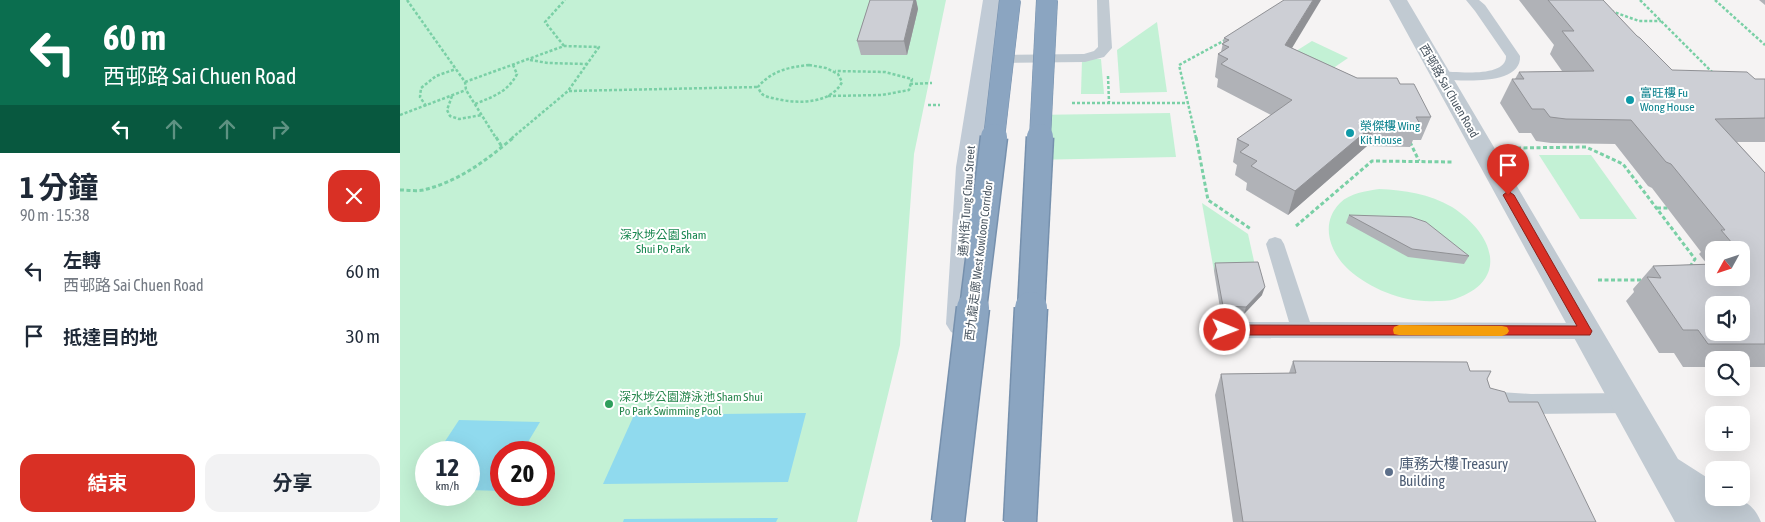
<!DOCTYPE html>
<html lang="zh-TW">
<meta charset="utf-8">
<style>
body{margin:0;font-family:"Asap Condensed","Noto Sans TC",sans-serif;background:#f2f2f3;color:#1f2937;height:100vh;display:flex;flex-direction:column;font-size:19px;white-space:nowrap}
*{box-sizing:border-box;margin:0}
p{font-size:16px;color:#747a83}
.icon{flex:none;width:28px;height:28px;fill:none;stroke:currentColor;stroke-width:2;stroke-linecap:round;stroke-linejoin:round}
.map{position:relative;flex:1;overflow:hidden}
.sheet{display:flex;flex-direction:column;background:#fff;width:400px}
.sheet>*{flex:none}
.guide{background:#0b6e4f;color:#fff;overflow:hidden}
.needle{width:32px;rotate:230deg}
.controls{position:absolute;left:1305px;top:241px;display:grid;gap:10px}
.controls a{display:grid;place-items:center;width:45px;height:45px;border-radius:10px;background:#fff;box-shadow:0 5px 20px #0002;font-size:25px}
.speed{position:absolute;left:15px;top:441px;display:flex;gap:10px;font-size:25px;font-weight:700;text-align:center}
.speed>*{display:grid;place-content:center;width:65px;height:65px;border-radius:50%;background:#fff;box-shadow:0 5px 20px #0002;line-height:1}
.speed small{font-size:12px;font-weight:400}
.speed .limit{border:8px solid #d22;background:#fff;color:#111}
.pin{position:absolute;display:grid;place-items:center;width:42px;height:42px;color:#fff;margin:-51px -21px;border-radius:50% 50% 50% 0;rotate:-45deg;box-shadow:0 0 5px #0007}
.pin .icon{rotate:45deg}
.me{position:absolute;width:55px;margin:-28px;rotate:91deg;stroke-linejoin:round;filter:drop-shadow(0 0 4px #0008)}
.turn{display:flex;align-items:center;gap:18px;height:105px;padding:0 20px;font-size:22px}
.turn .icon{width:65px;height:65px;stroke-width:2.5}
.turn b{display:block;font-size:35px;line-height:42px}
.lanes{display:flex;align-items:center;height:48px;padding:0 20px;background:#0003;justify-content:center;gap:25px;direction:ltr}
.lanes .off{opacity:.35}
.round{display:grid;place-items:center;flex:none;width:52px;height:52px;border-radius:15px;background:#f2f2f3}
.headline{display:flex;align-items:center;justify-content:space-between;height:85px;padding:0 20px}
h1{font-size:30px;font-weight:700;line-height:38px}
.cta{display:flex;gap:10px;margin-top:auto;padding:10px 20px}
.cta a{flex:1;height:58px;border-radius:15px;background:#d93025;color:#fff;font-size:20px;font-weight:700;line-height:58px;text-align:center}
.cta a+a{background:#f2f2f3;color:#1f2937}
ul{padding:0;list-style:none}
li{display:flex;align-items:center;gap:15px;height:65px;padding:0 20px}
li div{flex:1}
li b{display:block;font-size:19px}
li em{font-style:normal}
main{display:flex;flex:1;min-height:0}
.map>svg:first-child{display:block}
.green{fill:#c3f1d5;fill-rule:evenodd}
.water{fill:#90daee}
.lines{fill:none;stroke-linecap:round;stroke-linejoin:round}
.path-far1{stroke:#7ad0a6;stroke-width:2.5;stroke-dasharray:3 2;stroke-linecap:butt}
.path{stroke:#7ad0a6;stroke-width:3;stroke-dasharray:4 2.5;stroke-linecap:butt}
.lane{fill:#c1cad2;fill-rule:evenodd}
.street{fill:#c1cad2;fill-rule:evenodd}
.secondary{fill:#c1cbd6;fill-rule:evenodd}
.highway-bridge-far2-casing{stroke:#7690ad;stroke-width:22;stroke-linecap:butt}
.highway-bridge-far1-casing{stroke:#7690ad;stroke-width:29;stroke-linecap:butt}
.highway-bridge-casing{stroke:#7690ad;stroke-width:35;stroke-linecap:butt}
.highway-bridge-far2{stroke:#8ba5c1;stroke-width:21}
.highway-bridge-far1{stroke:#8ba5c1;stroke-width:26}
.highway-bridge{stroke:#8ba5c1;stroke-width:32}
.wall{fill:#b0b2b7;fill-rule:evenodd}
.shaded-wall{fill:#909195}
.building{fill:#cdcfd5;stroke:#909195;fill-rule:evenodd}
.route{fill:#d93025;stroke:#8d1f18}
.slow{fill:#f59e0b}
.culture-dot{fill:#0f9aa8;stroke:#fff;stroke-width:2}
.leisure-dot{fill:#2e9e5b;stroke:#fff;stroke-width:2}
.service-dot{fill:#5c6f8a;stroke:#fff;stroke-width:2}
.labels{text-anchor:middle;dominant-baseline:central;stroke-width:4;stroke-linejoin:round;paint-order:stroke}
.street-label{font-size:12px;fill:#4a5661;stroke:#fff}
.culture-label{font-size:12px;fill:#0d838f;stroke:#fff;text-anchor:start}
.park-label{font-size:12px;fill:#17864f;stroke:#fff}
.leisure-label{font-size:12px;fill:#27864d;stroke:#fff;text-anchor:start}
.near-service-label{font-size:15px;fill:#4e5e75;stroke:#fff;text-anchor:start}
</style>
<main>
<section class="sheet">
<div class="guide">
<div class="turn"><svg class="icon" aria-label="left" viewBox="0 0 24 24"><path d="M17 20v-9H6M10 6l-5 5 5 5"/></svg><div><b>60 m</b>西邨路 Sai Chuen Road</div></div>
<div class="lanes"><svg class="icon" aria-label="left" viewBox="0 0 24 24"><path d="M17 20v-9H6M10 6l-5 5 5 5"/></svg><svg class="icon off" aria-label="ahead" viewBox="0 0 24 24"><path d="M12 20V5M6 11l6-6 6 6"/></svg><svg class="icon off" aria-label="ahead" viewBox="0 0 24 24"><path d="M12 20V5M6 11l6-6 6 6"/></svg><svg class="icon off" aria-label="right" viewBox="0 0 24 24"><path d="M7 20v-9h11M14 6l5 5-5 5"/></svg></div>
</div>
<div class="headline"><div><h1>1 分鐘</h1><p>90 m · 15:38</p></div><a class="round" style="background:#d93025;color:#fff"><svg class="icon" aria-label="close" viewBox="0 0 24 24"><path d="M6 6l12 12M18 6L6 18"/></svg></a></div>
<ul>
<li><svg class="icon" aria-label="left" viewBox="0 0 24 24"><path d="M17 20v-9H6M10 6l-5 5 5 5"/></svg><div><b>左轉</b><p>西邨路 Sai Chuen Road</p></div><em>60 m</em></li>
<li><svg class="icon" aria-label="arrive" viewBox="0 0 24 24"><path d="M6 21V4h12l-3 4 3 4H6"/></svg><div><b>抵達目的地</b></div><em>30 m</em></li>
</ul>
<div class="cta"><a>結束</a><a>分享</a></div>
</section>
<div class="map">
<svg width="1365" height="522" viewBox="0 0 1365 522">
<rect width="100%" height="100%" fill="#f5f3f3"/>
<g class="green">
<path d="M0,0H546L514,154L500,345L457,522H0ZM26,452H69V495H26ZM101,452H144V495H101Z"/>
<path d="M757,22L767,92L720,93L717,50Z"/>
<path d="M912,41L948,58L929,71L893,53Z"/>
<path d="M682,59H701L704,94H681Z"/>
<path d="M770,113L776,157L630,160L632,115Z"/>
<path d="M1139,155H1191L1237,219H1180Z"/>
<path d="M979,189C1005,190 1029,194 1052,207C1093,233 1111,280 1055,299C1049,301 1042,301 1036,301C1005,303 972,290 949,270C929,252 920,223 940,203C950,193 966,191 979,189Z"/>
<path d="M802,203L848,234L856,270L814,271Z"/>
</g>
<g class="water">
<path d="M406,413L388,482L203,484L234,415Z"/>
<path d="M59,420L140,422L122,452H101V491L69,490V452H38Z"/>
<path d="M378,518L376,522H223L224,519Z"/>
</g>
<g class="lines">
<g class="path-far1">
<path d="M7,0L65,82L66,90L96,138"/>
<path d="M1240,0L1314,74"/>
<path d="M1315,0L1365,45"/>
<path d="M1211,11L1239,21H1261"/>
<path d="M164,46L145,22L165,0"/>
<path d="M130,60L148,63L187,64"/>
<path d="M409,65L426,68L438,74L442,82C431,104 398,104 377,99C373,98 365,97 362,94C360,92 359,89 358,87C371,71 389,67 409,65Z"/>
<path d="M708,76L709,102"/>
<path d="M65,82L164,46L199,47L168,91L112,138"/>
<path d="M510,84L532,83"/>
<path d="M169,91L358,87"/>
<path d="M52,96L47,110L50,116L59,119L82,115"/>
<path d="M428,96L482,95L509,90L512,79L485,72L435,71"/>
<path d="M672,103H789"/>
<path d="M75,104C92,97 108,92 117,74L113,65"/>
<path d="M528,105H540"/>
<path d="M26,106L20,97L21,88L36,76L56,69"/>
<path d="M0,115L66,90"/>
<path d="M796,138L779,65L827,39"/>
</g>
<g class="path">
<path d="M96,137L102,147"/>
<path d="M796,137L808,200L851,229"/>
<path d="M1010,142L1019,161"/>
<path d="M1117,148L1186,147L1223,164L1295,259L1289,268"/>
<path d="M0,190C9,190 19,192 27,189C61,180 88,159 114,137"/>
<path d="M1257,208H1272"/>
<path d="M896,226L972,161L1054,162"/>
<path d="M1198,280H1243"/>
</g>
<g class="lane">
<path d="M697,0H709L712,48L704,57L685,62L588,63L583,62L581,59L583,56L588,55L684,54L694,51L698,47Z"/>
<path d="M1066,0H1079L1085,5L1120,56C1122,86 1060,81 1041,79L1036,78L1034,75L1036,72L1041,71C1056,72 1107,78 1106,56L1075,11Z"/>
<path d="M875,237L881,239L884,244L910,322L1186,323L1193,325L1196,331L1193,337L1186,339L825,338L818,336L815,330L818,324L825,322H889L866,244L869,239Z"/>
<path d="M1085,391L1131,394L1227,393L1235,396L1238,403L1235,410L1227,413L1131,414L1085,411L1077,408L1074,401L1077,394Z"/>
</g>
<path class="street" d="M989,0H1007L1278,459L1314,482V498C1337,498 1351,498 1361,522H1275Z"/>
<path class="secondary" d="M583,0H601L580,167L576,324L571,332L561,336L551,332L546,324L556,167Z"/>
<defs>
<g id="highway-bridge-far2">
<path d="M594,138L610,0"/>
<path d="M640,138L647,0"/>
</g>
<g id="highway-bridge-far1">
<path d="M573,309L594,137"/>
<path d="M631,309L640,137"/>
</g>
<g id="highway-bridge">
<path d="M548,522L573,308"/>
<path d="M620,522L631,308"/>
</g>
</defs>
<use href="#highway-bridge-far2" class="highway-bridge-far2-casing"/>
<use href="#highway-bridge-far1" class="highway-bridge-far1-casing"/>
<use href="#highway-bridge" class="highway-bridge-casing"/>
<use href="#highway-bridge-far2" class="highway-bridge-far2"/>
<use href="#highway-bridge-far1" class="highway-bridge-far1"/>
<use href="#highway-bridge" class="highway-bridge"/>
</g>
<g class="wall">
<path d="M470,0H516L518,9L507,55H461L457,41Z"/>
<path d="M1119,0H1203L1237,36L1272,70L1355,79H1365V142H1337L1365,173V367H1341V360H1314V367H1283L1274,353H1259L1226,301L1234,292L1233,289L1253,266L1307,264L1299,254L1301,252L1252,188L1248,186L1215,144L1151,143L1136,141L1131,133H1119L1100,103L1112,79H1115L1119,72L1162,71L1150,54L1154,45ZM1314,250H1341V278H1314Z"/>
<path d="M1359,0H1365V5Z"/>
<path d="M824,38L892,48L957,78L1000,84L1031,117L1021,140H1013L1010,147L967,146L888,215L846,190L847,183L835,175L837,165L833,162L837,139L871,115L817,87L818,79L815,77L818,54L821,52Z"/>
<path d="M949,215L1069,256L1064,264L1008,257L946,223Z"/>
<path d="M815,263L862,295L844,314H821L814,271Z"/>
<path d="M893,361L1070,371L1087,379L1090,388L1109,402L1196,522H833L815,395L821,374L889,373Z"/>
</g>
<g class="shaded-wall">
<path d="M514,0H516L518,9L507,55L504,41Z"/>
<path d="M913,0H921L880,68L885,45Z"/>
<path d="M976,123L967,146L888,215L895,191Z"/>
<path d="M865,287L862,295L844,314L846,307Z"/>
</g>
<g class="building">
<path d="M470,0H514L504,41H457Z"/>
<path d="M884,0H913L885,45L957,78H997L1000,84H1014L1031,117H1016L1020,124L976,123L895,191L851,166L857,161L840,152L849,145L837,139L892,100L821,64L828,59L818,54L829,47L822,44L829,40L824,38Z"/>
<path d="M1148,0H1203L1237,36L1240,38L1272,70L1347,72L1355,79H1365V118L1315,119L1365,173V344H1308L1298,330H1283L1247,277L1261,278L1253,266L1314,264V278H1341V263L1348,262L1341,254V250H1338L1321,230H1325L1271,164L1266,162L1231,120L1166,119L1150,117L1144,109H1132L1112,79H1124L1119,72L1194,71L1162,31H1174ZM1314,305H1341V332H1314Z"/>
<path d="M949,215L1011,217L1026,222L1069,256L1012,249Z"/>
<path d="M858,262L865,287L846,307L823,306L815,263Z"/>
<path d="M893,361L1067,362L1070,371H1091L1087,379L1090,388L1105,392L1109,402H1138L1196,522H843L821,374L896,373Z"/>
</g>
<path class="route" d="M1108,191L1114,195L1190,328L1192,331L1190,335H825L820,333L818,330L820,326L825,325L1177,326L1103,195Z"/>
<path class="slow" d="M999,325L1102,326L1107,327L1109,331L1107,334L1102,336L999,335L994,334L993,330L994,327Z"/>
<g class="culture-dot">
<circle cx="1230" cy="100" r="5"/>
<circle cx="950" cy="133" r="5"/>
</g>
<circle class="leisure-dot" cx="209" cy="404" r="5"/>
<circle class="service-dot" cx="989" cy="472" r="5"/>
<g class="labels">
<g class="street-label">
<text transform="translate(1049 91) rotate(60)">西邨路 Sai Chuen Road</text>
<text transform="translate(567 201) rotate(-86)">通州街 Tung Chau Street</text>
<text transform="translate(579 261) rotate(-83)">西九龍走廊 West Kowloon Corridor</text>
</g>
<g class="culture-label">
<text x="1240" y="93">富旺樓 Fu<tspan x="1240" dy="14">Wong House</tspan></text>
<text x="960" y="126">榮傑樓 Wing<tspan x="960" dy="14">Kit House</tspan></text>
</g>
<g class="park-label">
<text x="263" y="235">深水埗公園 Sham<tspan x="263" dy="14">Shui Po Park</tspan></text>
</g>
<g class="leisure-label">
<text x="219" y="397">深水埗公園游泳池 Sham Shui<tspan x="219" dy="14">Po Park Swimming Pool</tspan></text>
</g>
<g class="near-service-label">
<text x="999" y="463">庫務大樓 Treasury<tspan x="999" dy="17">Building</tspan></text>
</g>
</g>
</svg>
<div class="controls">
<a><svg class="needle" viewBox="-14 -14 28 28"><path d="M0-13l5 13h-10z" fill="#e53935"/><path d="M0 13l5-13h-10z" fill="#747a83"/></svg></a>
<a><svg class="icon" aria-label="sound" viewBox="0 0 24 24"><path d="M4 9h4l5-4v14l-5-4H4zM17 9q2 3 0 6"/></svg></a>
<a><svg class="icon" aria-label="search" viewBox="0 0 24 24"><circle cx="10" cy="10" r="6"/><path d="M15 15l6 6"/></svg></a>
<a>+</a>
<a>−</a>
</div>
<div class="speed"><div>12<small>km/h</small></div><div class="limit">20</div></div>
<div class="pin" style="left:1108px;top:195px;background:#d93025"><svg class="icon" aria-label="arrive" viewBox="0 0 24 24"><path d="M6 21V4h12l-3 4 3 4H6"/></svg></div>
<svg class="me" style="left:825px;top:330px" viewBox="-20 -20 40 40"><circle r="17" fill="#d93025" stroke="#fff" stroke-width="3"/><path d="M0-11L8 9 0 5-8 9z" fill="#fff"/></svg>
</div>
</main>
